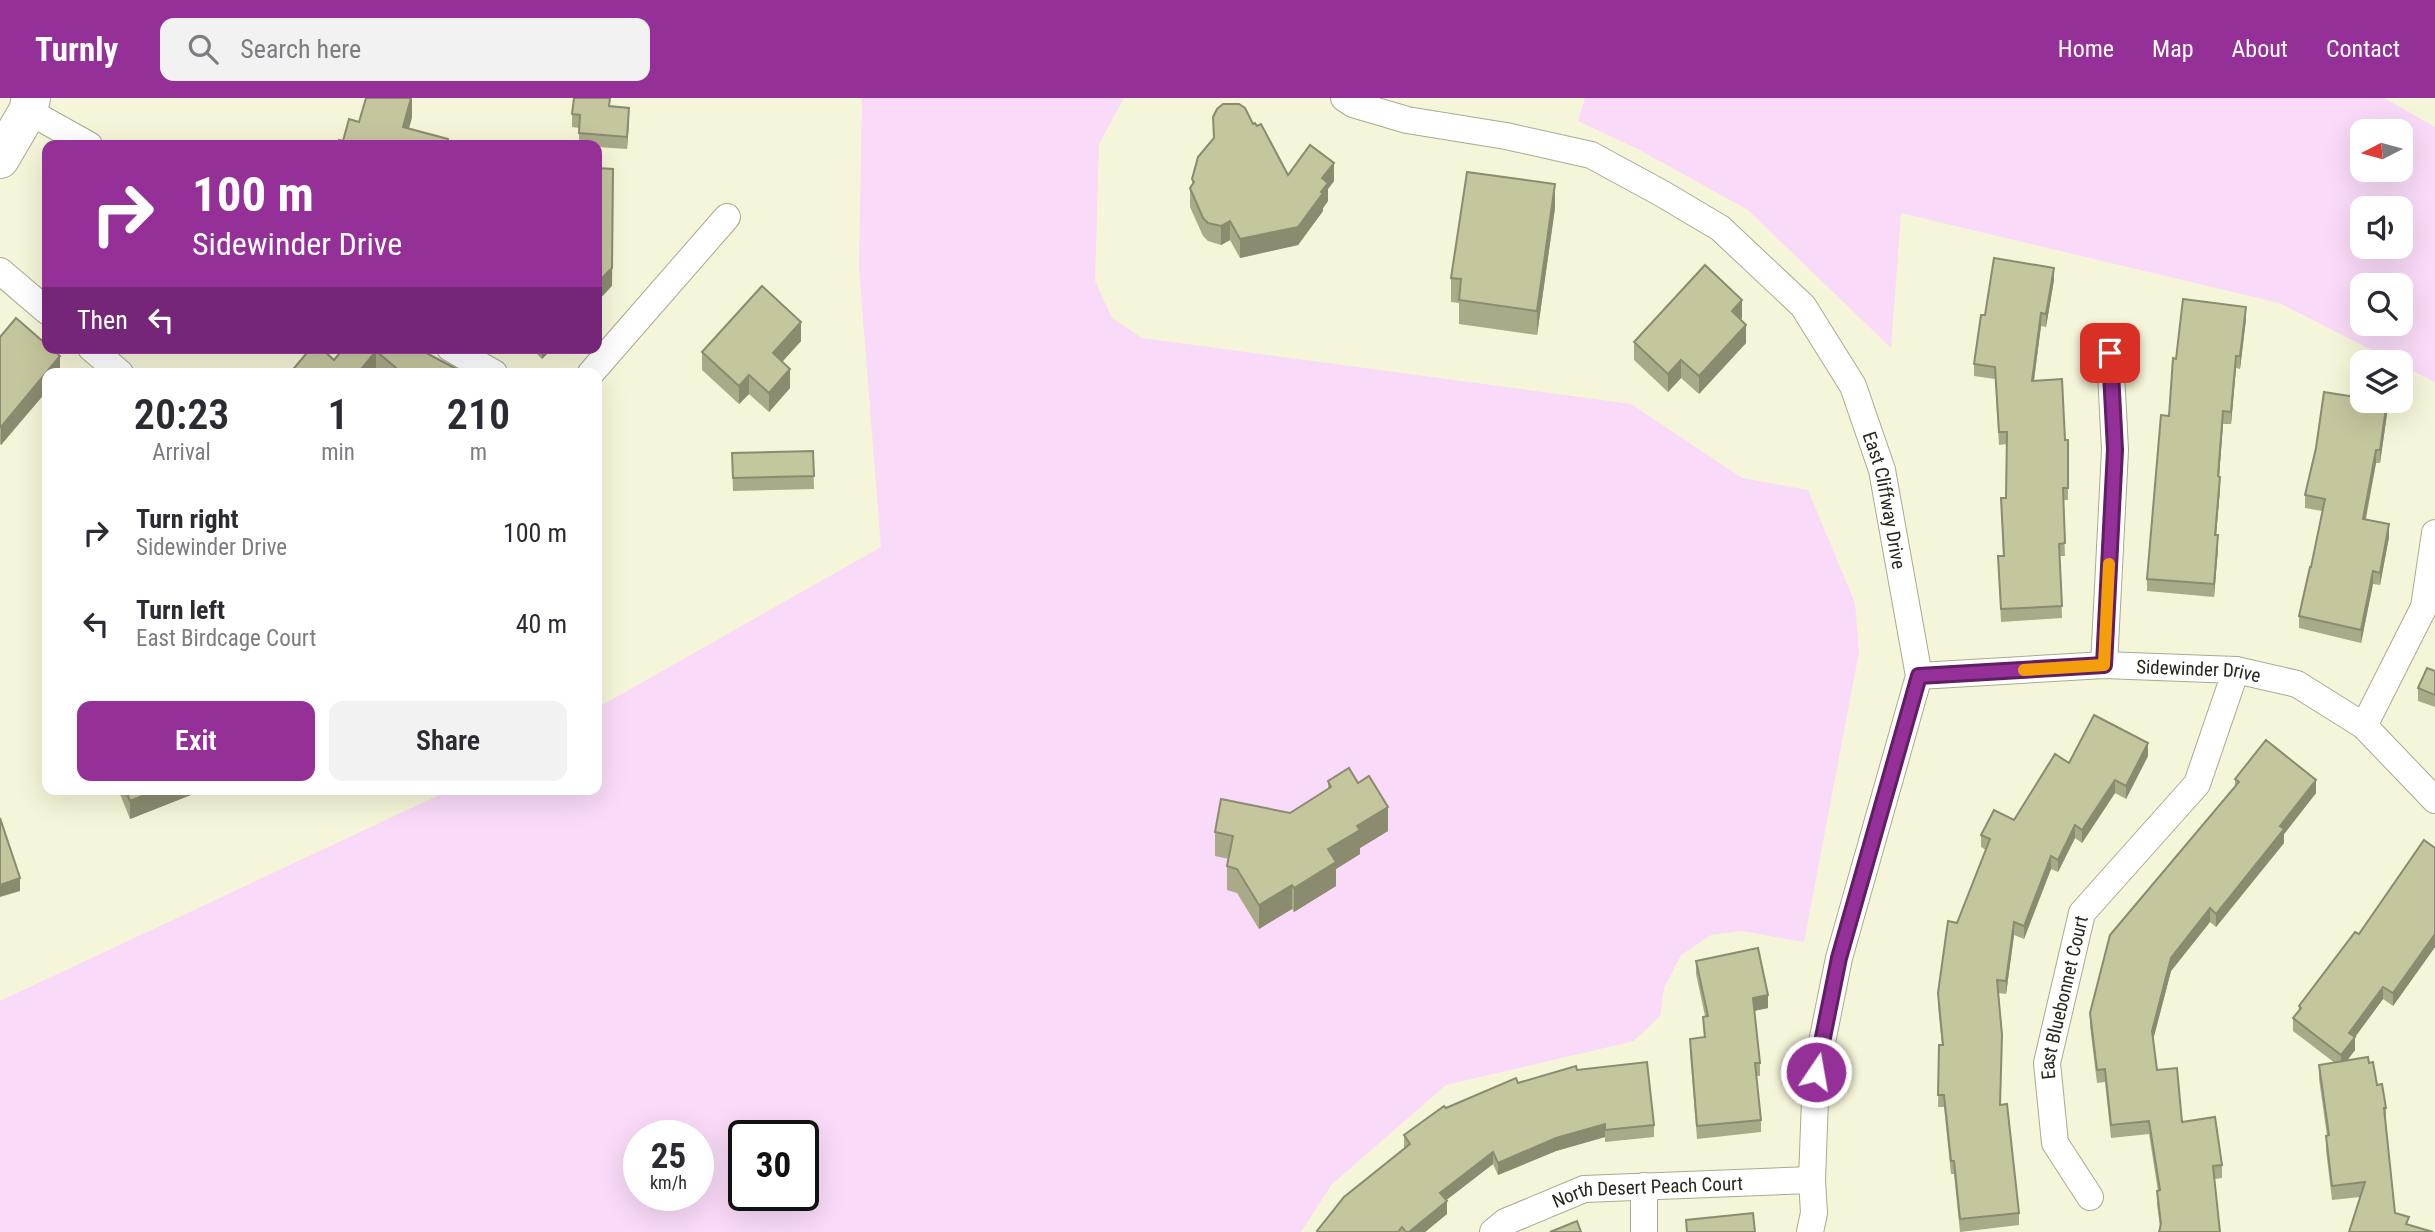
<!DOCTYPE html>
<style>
body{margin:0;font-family:"Roboto Condensed",sans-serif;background:#f2f2f3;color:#2b2b33;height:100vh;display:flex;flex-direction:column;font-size:26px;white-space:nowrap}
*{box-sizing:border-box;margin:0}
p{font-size:23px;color:#7c7c81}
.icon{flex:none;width:38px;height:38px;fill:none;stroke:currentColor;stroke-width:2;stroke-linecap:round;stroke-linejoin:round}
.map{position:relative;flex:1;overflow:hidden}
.details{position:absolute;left:42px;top:270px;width:560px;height:427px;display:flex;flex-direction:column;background:#fff;border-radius:14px;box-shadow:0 7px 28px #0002}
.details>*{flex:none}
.banner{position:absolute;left:42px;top:42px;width:560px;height:214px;border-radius:14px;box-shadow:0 7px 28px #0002;background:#943097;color:#fff;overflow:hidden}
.needle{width:46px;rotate:264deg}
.buttons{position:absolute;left:2350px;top:21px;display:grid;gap:14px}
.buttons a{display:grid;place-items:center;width:63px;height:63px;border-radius:14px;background:#fff;box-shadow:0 7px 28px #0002;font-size:35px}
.speed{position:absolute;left:623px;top:1022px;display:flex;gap:14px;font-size:35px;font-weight:700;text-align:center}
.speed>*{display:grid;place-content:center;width:91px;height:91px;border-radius:50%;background:#fff;box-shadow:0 7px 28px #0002;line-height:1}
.speed small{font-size:18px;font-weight:400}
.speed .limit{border:4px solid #111;border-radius:10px;background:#fff;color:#111}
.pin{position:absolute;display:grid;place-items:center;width:60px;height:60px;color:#fff;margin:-30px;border-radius:14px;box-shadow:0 4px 10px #0006}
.me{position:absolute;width:77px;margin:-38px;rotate:12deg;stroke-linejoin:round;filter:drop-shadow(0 0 5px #0008)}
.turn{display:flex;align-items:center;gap:24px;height:147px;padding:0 35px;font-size:32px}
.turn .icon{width:91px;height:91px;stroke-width:2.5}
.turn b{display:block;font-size:49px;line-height:60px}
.then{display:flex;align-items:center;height:66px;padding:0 35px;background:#0003;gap:14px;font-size:26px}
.eta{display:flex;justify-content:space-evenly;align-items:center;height:119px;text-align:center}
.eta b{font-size:42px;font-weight:600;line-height:49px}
.action{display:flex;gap:14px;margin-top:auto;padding:14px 35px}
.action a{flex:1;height:80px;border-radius:14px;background:#943097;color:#fff;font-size:28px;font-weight:600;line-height:80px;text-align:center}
.action a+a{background:#f2f2f3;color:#2b2b33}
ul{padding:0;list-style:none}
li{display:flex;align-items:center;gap:21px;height:91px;padding:0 35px}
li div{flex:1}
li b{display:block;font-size:26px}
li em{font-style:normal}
header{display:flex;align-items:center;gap:42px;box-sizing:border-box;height:98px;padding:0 35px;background:#943097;color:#fff}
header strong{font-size:33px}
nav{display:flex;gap:38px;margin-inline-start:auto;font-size:24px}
.search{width:490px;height:63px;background:#f2f2f3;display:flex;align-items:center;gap:18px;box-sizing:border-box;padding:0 24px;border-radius:14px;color:#7c7c81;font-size:26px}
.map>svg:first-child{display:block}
.green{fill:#f9daf8;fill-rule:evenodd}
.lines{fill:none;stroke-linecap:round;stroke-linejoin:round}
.street-casing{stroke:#aaaa90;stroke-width:28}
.secondary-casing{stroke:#aaaa90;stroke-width:40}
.street{stroke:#fff;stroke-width:26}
.secondary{stroke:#fff;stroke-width:38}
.wall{fill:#a9aa88}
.shaded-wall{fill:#8a8b6f}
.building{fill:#c5c69e;stroke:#8a8b6f;stroke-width:2}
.route-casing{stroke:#601f62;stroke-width:18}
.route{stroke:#943097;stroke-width:12}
.slow{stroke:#f59e0b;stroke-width:12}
.labels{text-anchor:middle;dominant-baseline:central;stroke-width:5;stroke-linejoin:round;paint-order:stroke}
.street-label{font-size:19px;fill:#28281e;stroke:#f5f5d9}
</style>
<header>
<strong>Turnly</strong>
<div class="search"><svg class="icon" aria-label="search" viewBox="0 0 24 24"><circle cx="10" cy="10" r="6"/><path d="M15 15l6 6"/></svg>Search here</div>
<nav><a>Home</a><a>Map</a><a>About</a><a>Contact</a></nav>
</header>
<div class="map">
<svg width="2435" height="1134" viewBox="0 0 2435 1134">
<rect width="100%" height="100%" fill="#f5f5d9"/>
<g class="green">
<path d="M862,0H1124L1099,46L1095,183L1112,220L1142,240L1631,306L1742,380L1808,392L1855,505L1859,554L1804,844L1742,833L1711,837L1681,857L1664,890L1660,918L1634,943L1446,987L1332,1086L1301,1134H0V903L452,691H597V610L881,449L859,170ZM639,1038H698V1097H639ZM744,1038H803V1097H744Z"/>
<path d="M1585,0H2384L2435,29V284L2401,267V264H2396L2279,205L1901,115L1891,250L1748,112L1638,51L1578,23ZM2362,33H2401V72H2362ZM2362,110H2401V149H2362ZM2362,187H2401V226H2362Z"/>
</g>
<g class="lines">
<defs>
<g id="street">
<path id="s1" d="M1344,0L1353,6L1407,22L1506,38L1591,57L1661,95L1720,130L1803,208L1853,288L1882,372L1919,578L1839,860L1816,974L1812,1082L1814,1115L1810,1134"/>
<path d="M28,13L89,47"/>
<path d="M0,173L47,213"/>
<path d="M91,250L120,275"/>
<path d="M450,250L494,275"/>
<path d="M591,275L727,119"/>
<path d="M2104,567L2115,352L2110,255"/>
<path id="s2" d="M1919,578L2104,567L2236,572L2297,586L2364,628L2435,702"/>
<path d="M2364,628L2424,509L2435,435"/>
<path id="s3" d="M2090,1099L2055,1045L2047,965L2082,815L2197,686L2236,572"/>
<path id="s4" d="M1493,1134L1505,1124L1584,1091L1812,1082"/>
<path d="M1644,1134V1088"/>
</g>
<path id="secondary" d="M0,61L28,13L31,0"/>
</defs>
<use href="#street" class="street-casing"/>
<use href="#secondary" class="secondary-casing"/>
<use href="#street" class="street"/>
<use href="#secondary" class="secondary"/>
</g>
<g class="wall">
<path d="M610,8L629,23L627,51L597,49V47H579V30L572,29V16Z"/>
<path d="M1213,19L1253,26L1288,77L1334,83L1328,91V103L1323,110V113L1298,147L1240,160L1230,142L1221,147L1208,143L1203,138L1190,109V90L1192,87V81L1214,41Z"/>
<path d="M1555,110L1537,237L1459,226V205L1451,204V180Z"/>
<path d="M2054,182L2046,229L2041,228L2034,283L2065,342H2068V402H2063L2065,458H2060L2062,520L2001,524L1998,458H2003L2001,400H2006L2007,346L1999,347L1995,281L1974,278V266L1985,217Z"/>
<path d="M1742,220L1741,222L1746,245L1699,296L1681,280L1668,294L1634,262V244Z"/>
<path d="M2246,221L2240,271L2236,270L2231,326H2223L2219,379L2220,391L2216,437L2218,450L2214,499L2147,493V481L2176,261Z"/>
<path d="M0,239L60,275L1,347L0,346Z"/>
<path d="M801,243L782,264L790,290L769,314L749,296L739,306L702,272V254Z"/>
<path d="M344,250H417L464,275H381L376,271L290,275L334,262Z"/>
<path d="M531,250H553L542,261Z"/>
<path d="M2387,316L2380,365H2376L2366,421L2389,439L2380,487L2373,486L2361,545L2299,530V518L2311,469L2322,413L2305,410V397Z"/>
<path d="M813,353L814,391L733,393L732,355Z"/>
<path d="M2435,573V609L2418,603V590Z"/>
<path d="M2148,658L2126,701L2115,695L2082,745L2075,740L2058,774L2051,771L2024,841L2014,837L2006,896L1998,895L2000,1007L2019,1115V1127L1960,1134L1954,1076H1951L1944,1009H1938L1939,947H1942L1938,908V895L1957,825L1986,752L1981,749V737L2014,722L2069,665Z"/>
<path d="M2235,681L2316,695L2284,736V745L2216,829L2210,824L2171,873L2153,942L2157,972L2182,1024L2222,1067V1080L2215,1081L2160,1130L2157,1106L2158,1093L2149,1036L2111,1040L2105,984L2097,985L2090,928V915L2235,689Z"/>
<path d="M1328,683L1388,733L1360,750V756L1336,771V788L1294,814L1292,811L1259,831L1237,795L1227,792V768L1229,761L1215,758V734L1290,715L1328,691Z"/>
<path d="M118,691H206L130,721Z"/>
<path d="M2435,750V849L2393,908L2383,901L2355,939V952L2347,963L2369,965L2386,1010V1024L2349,1134L2360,1099L2332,1102L2326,1052L2327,1038L2319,981V967L2335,965L2293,933V920L2299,912V908L2359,836Z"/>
<path d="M1696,863L1768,910L1754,913L1760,965V978H1756L1761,1022V1034L1697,1041L1690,954V941L1704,940L1703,919L1705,918L1696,876Z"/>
<path d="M1577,972L1654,1027V1039L1605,1044V1039L1556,1053L1498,1077L1493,1066L1446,1102L1447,1116L1425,1134H1317V1133L1404,1050V1037L1446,1010Z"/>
</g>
<g class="shaded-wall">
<path d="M411,0H412V20L404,47L403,29Z"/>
<path d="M629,10V23L627,51V39Z"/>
<path d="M1334,65V83L1328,91V103L1323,110V113L1298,147L1240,160V141L1322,80Z"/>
<path d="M1555,86V110L1537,237V213Z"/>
<path d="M613,89L612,188L597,204V185Z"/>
<path d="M1230,123V142L1221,147V128Z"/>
<path d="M2054,170V182L2046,229V216Z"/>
<path d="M1742,202V220L1732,231V213Z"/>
<path d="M2246,209V221L2240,271V258Z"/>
<path d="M2041,215V228L2032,296V283Z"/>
<path d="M801,224V243L773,274V255Z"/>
<path d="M1746,227V245L1699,296V278Z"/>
<path d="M542,250H553L542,261Z"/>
<path d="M376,253V271L373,275H358Z"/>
<path d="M60,258V275H47V293L1,347V329Z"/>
<path d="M2236,258V270L2231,326V314Z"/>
<path d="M1681,262V280L1668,294V276Z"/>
<path d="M790,271V290L769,314V295Z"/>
<path d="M749,277V296L739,306V288Z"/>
<path d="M2387,303V316L2380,365V352Z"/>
<path d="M2223,313V326L2218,391V378Z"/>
<path d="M2376,352V365L2363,433V421Z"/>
<path d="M2220,379V391L2215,450V437Z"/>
<path d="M2389,426V439L2380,487V475Z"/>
<path d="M2218,437V450L2214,499V486Z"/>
<path d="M2373,473V486L2361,545V532Z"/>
<path d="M2148,645V658L2126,701V688Z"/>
<path d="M2115,682V695L2082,745V732Z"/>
<path d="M2316,682V695L2284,736V745L2216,829V816L2280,728Z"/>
<path d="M159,691H206L130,721V703Z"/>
<path d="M1388,709V733L1360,750V756L1336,771V788L1294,814V790L1328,751L1357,728Z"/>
<path d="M2075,727V740L2058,774V762Z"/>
<path d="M2051,758V771L2024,841V828Z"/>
<path d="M20,780V793L0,799V787Z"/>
<path d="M1292,787V811L1259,831V807Z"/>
<path d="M2210,810V824L2171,873L2152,946V933L2171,860Z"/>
<path d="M2014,824V837L2006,896V883Z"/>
<path d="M2435,836V849L2393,908V895Z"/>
<path d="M2383,889V901L2355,939V952L2341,970V957L2349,935Z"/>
<path d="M1768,897V910L1753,913V900Z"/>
<path d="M1605,1026V1039L1556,1053L1498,1077V1065L1556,1040Z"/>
<path d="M1493,1054V1066L1440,1107V1095Z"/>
<path d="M1447,1103V1116L1425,1134H1409Z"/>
</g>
<g class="building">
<path d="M366,0H411L403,29L448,41L446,47H337L339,42L343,43L349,21L359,24Z"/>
<path d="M574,0H610L609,8L629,10L627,39L579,35L580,17L572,16Z"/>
<path d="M1223,6H1239L1245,10L1253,26L1255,25L1257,28L1261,26L1288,77L1310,47L1334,65L1322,80L1328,85L1321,94L1323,95L1298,129L1240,141L1230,123L1221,128L1208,125L1203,120L1190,90L1194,84L1192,81L1198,59L1214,40L1213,19L1217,11Z"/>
<path d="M597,70L613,71L612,170L597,185Z"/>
<path d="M1467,74L1555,86L1537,213L1459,202L1461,181L1451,180Z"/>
<path d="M1994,160L2054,170L2046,216L2041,215L2032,283L2062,281L2065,342H2068V390H2063L2065,445L2059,446L2062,508L2001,511L1998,458H2004L2001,400H2006L2007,334H1999L1995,269L1974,266L1981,217H1985Z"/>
<path d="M1705,167L1742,202L1732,213L1746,227L1699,278L1681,262L1668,276L1634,244Z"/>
<path d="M762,188L801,224L773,255L790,271L769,295L749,277L739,288L702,254Z"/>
<path d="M2183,201L2246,209L2240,258H2236L2231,314L2223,313L2218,378L2220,379L2215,437H2218L2214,486L2147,481L2161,317L2169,318L2173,260L2176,261Z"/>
<path d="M16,220L47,247V250H51L60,258L1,329L0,328V239Z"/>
<path d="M311,250H321L334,262L344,250H417L464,275H402L376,253L358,275H290Z"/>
<path d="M2324,294L2362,300V303H2387L2380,352H2376L2363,421L2389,426L2380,475L2373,473L2361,532L2299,518L2310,469H2311L2325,401L2305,397L2316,350Z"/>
<path d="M813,353L814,378L733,380L732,355Z"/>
<path d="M2427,570L2435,573V597L2418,590Z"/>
<path d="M2094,617L2148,645L2126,688L2115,682L2082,732L2075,727L2058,762L2051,758L2024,828L2014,824L2006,883L1997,882L2002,937L2000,1007L2007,1006L2019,1115L1960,1121L1954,1063H1951L1944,997H1938L1939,947H1943L1938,895L1948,823L1957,825L1990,741L1981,737L1994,712L2014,722L2055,656L2069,665Z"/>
<path d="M2266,642L2316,682L2280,728L2284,731L2216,816L2210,810L2171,860L2152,933L2157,972L2177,970L2182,1024L2215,1019L2222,1067L2213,1068L2220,1134H2159L2161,1126L2157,1093L2160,1092L2149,1023L2111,1027L2105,971L2097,972L2090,915L2110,837L2239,684L2235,681Z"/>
<path d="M1349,670L1358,685L1369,678L1388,709L1357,728L1360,732L1328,751L1336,764L1294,790L1292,787L1259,807L1237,771L1227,768L1233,738L1215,734L1221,701L1290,715L1331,689L1328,683Z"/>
<path d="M125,691H159L130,703Z"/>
<path d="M0,720L20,780L0,787Z"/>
<path d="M2424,742L2435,750V836L2393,895L2383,889L2349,935L2355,939L2341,957L2293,920L2301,910L2299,908L2355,834L2359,836Z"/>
<path d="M1758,850L1768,897L1753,900L1760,965H1755L1761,1022L1697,1028L1690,941L1705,939L1703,919L1708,918L1696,863Z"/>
<path d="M2368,959L2369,965L2373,964L2377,987L2382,986L2386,1010H2384L2395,1115L2409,1119L2406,1126L2433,1134H2349L2365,1084L2332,1088L2326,1038L2329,1037L2319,967Z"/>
<path d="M1647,964L1654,1027L1605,1032V1026L1556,1040L1498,1065L1493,1054L1440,1095L1447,1103L1409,1134H1406L1402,1129L1398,1134H1318L1317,1133L1344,1099L1410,1046L1404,1037L1444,1008L1446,1010L1516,980L1518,985L1576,968L1577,972Z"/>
<path d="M1753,1115L1755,1134H1687L1686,1122Z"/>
<path d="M1577,1123L1581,1134H1550Z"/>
</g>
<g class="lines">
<defs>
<path id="route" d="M1816,974L1839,860L1919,578L2104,567L2115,352L2110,255"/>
</defs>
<use href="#route" class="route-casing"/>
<use href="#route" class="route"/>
<path class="slow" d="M2024,572L2104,567L2109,466"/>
</g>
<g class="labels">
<g class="street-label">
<text stroke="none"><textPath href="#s1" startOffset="730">East Cliffway Drive</textPath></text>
<text stroke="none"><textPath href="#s2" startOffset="280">Sidewinder Drive</textPath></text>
<text stroke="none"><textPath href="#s3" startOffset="212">East Bluebonnet Court</textPath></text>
<text stroke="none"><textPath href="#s4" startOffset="164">North Desert Peach Court</textPath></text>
</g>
</g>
</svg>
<div class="buttons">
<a><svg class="needle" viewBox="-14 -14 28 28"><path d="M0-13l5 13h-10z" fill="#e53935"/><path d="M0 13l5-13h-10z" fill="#7c7c81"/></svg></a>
<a><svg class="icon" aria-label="sound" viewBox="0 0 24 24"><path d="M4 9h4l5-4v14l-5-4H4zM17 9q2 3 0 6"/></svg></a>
<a><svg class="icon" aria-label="search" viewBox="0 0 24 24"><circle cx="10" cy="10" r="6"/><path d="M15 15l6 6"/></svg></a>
<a><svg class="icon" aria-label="layers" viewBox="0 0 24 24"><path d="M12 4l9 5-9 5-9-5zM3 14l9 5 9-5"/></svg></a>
</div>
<div class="speed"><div>25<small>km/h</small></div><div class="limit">30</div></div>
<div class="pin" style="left:2110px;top:255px;background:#d93025"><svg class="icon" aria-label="arrive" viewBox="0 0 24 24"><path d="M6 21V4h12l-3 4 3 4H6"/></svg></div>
<svg class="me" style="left:1816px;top:974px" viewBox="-20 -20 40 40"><circle r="17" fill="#943097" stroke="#fff" stroke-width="3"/><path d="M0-11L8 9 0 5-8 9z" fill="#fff"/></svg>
<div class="banner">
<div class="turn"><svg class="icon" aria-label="right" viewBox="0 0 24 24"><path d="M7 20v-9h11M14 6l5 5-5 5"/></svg><div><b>100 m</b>Sidewinder Drive</div></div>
<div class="then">Then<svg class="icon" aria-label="left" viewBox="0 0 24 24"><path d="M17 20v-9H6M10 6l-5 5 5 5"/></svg></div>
</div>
<section class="details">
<div class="eta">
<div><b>20:23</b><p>Arrival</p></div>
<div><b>1</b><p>min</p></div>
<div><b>210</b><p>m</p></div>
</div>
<ul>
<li><svg class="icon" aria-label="right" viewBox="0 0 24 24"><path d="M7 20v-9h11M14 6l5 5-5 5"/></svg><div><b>Turn right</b><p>Sidewinder Drive</p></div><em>100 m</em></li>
<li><svg class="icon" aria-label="left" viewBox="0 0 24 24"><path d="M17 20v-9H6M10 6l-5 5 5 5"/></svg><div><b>Turn left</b><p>East Birdcage Court</p></div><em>40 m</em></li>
</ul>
<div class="action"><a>Exit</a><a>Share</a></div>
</section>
</div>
